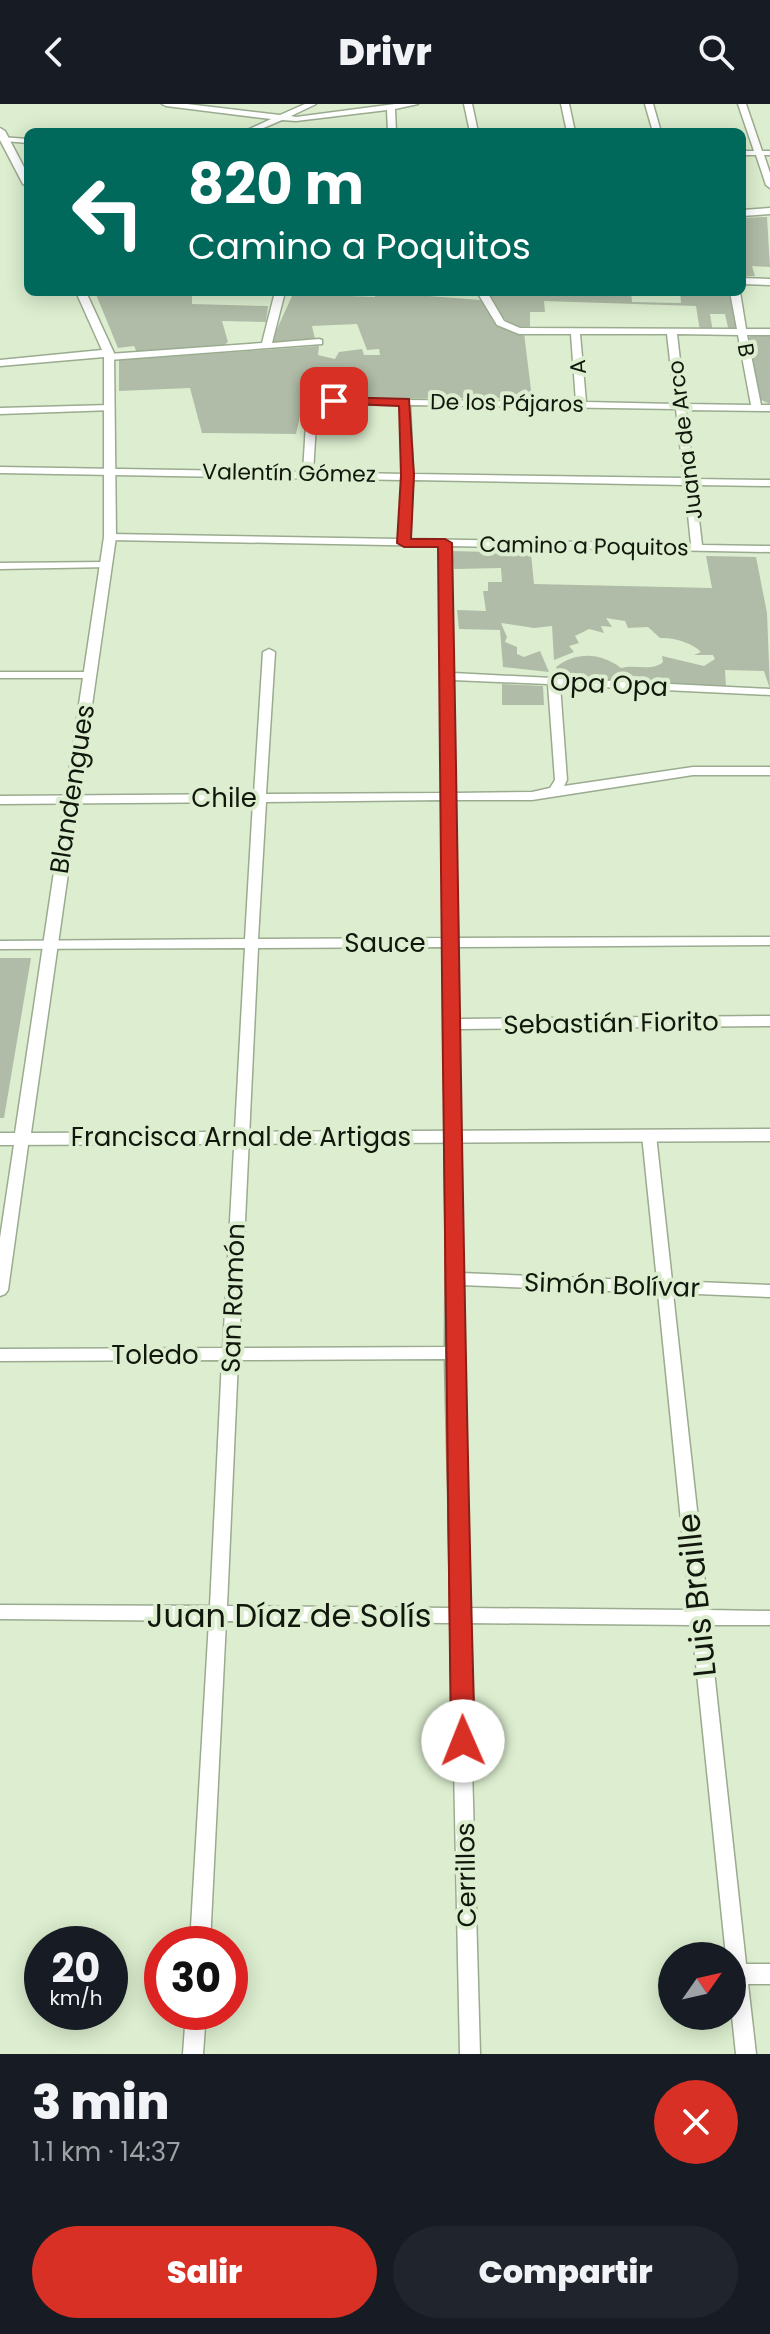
<!DOCTYPE html>
<html lang="es">
<meta charset="utf-8">
<style>
body{margin:0;font-family:Poppins,sans-serif;background:#20242c;color:#f1f3f6;height:100vh;display:flex;flex-direction:column;font-size:30px;white-space:nowrap}
*{box-sizing:border-box;margin:0}
p{font-size:26px;color:#9ea1a6}
.icon{flex:none;width:44px;height:44px;fill:none;stroke:currentColor;stroke-width:2;stroke-linecap:round;stroke-linejoin:round}
.map{position:relative;height:1950px;overflow:hidden}
.panel{display:flex;flex-direction:column;background:#171b24;flex:1}
.panel>*{flex:none}
.top-card{position:absolute;left:24px;top:24px;width:722px;height:168px;border-radius:12px;box-shadow:0 4px 20px #0003;background:#00695c;color:#fff;overflow:hidden}
.needle{width:52px;rotate:56deg}
.tools{position:absolute;left:658px;top:1838px;display:grid;gap:16px}
.tools a{display:grid;place-items:center;width:88px;height:88px;border-radius:50%;background:#171b24;box-shadow:0 4px 20px #0003;font-size:40px}
.speed{position:absolute;left:24px;top:1822px;display:flex;gap:16px;font-size:40px;font-weight:700;text-align:center}
.speed>*{display:grid;place-content:center;width:104px;height:104px;border-radius:50%;background:#171b24;box-shadow:0 4px 20px #0003;line-height:1}
.speed small{font-size:20px;font-weight:400}
.speed .limit{border:12px solid #d22;background:#fff;color:#111}
.pin{position:absolute;display:grid;place-items:center;width:68px;height:68px;color:#fff;margin:-34px;border-radius:16px;box-shadow:0 4px 12px #0006}
.me{position:absolute;width:88px;margin:-44px;rotate:359deg;stroke-linejoin:round;filter:drop-shadow(0 0 6px #0008)}
.turn{display:flex;align-items:center;gap:28px;height:168px;padding:0 32px;font-size:36px}
.turn .icon{width:104px;height:104px;stroke-width:2.5}
.turn b{display:block;font-size:56px;line-height:68px}
.round{display:grid;place-items:center;flex:none;width:84px;height:84px;border-radius:42px;background:#20242c}
.head{display:flex;align-items:center;justify-content:space-between;height:136px;padding:0 32px}
h1{font-size:48px;font-weight:800;line-height:60px}
.action{display:flex;gap:16px;margin-top:auto;padding:16px 32px}
.action a{flex:1;height:92px;border-radius:48px;background:#d93025;color:#fff;font-size:32px;font-weight:800;line-height:92px;text-align:center}
.action a+a{background:#20242c;color:#f1f3f6}
header{display:flex;justify-content:space-between;align-items:center;height:104px;padding:0 32px;background:#171b24;font-size:36px;font-weight:800}
.map>svg:first-child{display:block}
.green{fill:#b0bca7}
.lines{fill:none;stroke-linecap:round;stroke-linejoin:round}
.minor-casing{stroke:#9aab8f;stroke-width:3}
.tertiary-casing{stroke:#9aab8f;stroke-width:3}
.minor{fill:#fff;fill-rule:evenodd}
.tertiary{fill:#fff;fill-rule:evenodd}
.route{fill:#d93025;stroke:#8d1f18;stroke-width:2}
.labels{text-anchor:middle;dominant-baseline:central;stroke-width:8;stroke-linejoin:round;paint-order:stroke}
.far-street-label{font-size:22px;fill:#11170c;stroke:#dceecf}
.street-label{font-size:26px;fill:#11170c;stroke:#dceecf}
.near-street-label{font-size:32px;fill:#11170c;stroke:#dceecf}
</style>
<header><svg class="icon" aria-label="back" viewBox="0 0 24 24"><path d="M15 5l-7 7 7 7"/></svg>Drivr<svg class="icon" aria-label="search" viewBox="0 0 24 24"><circle cx="10" cy="10" r="6"/><path d="M15 15l6 6"/></svg></header>
<div class="map">
<svg width="770" height="1950" viewBox="0 0 770 1950">
<rect width="100%" height="100%" fill="#dceecf"/>
<g class="green">
<path d="M767,113L770,163L752,162L755,172H742V114Z"/>
<path d="M95,188H192V200L268,202L266,218L222,217L228,238L223,242L137,248L134,242L118,244Z"/>
<path d="M375,188L481,196L499,222L524,229L532,294L317,295L303,299L296,330L202,329L190,284L119,287V256L319,242L318,251L335,255L339,248L362,245L364,251H380L379,245L367,246L357,220L312,222L315,235L270,240L293,190L375,193Z"/>
<path d="M487,188L615,191V188H631L632,198L681,199L680,188H730L737,225L729,228L725,210H710L713,228L700,227L696,202L544,197L545,208H530V224C504,224 498,208 487,188Z"/>
<path d="M751,232H770V300L761,296L748,234Z"/>
<path d="M451,447L531,449L534,480L712,484L706,452L756,453L767,509L770,585L764,567L725,566L726,583L560,573L556,563C577,547 601,549 621,564C636,560 652,568 663,558L662,552L704,562L715,555L713,551H694L701,548C693,539 673,533 660,534L648,523L628,524L625,517L606,514L612,523L601,522L604,529L589,525L575,532L579,539L569,542L574,548L554,556L552,522L534,524L501,519L507,533L505,538L517,543V550L524,553L540,547L549,568L503,563L500,526L459,525L457,506L486,507L483,487H488V478H502L501,464L454,465Z"/>
<path d="M502,580L543,582L544,601H502Z"/>
<path d="M0,854H31L4,1014H0Z"/>
</g>
<g class="lines">
<defs>
<g id="minor">
<path d="M162,0H187L280,11L305,0H316L291,12L296,13L395,0H418L395,5L396,28H388L387,6L296,17L282,16L254,28H243L271,15L166,2Z"/>
<path d="M464,0H472L478,28H470Z"/>
<path d="M561,0H569L575,28H567Z"/>
<path d="M645,0H653L661,28H653Z"/>
<path d="M738,0H746L762,47H770V51H764L770,69V84L766,81L756,51H742V47H754Z"/>
<path d="M1,33L28,35V39L4,37H1Z"/>
<path d="M770,104V110L742,112V106Z"/>
<path d="M742,174L770,175V181L742,180Z"/>
<path d="M275,188H285L272,239L319,235L322,236V240L109,256L104,253L109,250L262,239Z"/>
<path d="M477,188H487L504,217L520,224L737,225L730,188H740L746,225H770V231H747L761,301H770V307L686,306L694,375L770,376V382L695,381L702,441L770,442V448L450,442L453,569L770,585V591L560,581L567,676L564,682L693,663H770V671H693L532,696H455L458,834L770,833V841L458,843L459,915L770,912V922L459,925L461,1169L657,1177L642,1031L649,1026L656,1031L672,1177L770,1181V1193L673,1189L708,1506L770,1507V1521H709L746,1860H770V1880H748L756,1950H736L732,1912V1852H726L692,1521L468,1519L480,1950H460L451,1519L226,1517L210,1840H190L209,1517L0,1515V1501L210,1502L222,1256L0,1257V1245L223,1244L245,844L0,845V837L245,835L253,698L0,700V692L254,690L263,548L269,545L275,548L266,690L443,689L440,442L110,436L105,433L110,430L399,435L403,376L0,369V363L303,368L307,304L324,295L576,298L571,230H519L497,221ZM580,230H667L675,300L586,298ZM677,230L738,231L751,301L685,300ZM329,300L400,301L403,370L313,368L317,305ZM410,301L676,305L684,374L413,370ZM413,376L685,381L691,440L410,435ZM453,576L548,580L555,676L550,684L532,688L455,689ZM443,696L444,834L258,835L266,698ZM445,843L447,1032L445,1243L239,1244L258,844ZM461,1181L658,1189L690,1506L468,1504ZM445,1255L451,1504L227,1502L238,1256Z"/>
<path d="M110,301L113,302V306L0,310V304Z"/>
<path d="M106,458L110,459V463L0,465V459Z"/>
<path d="M0,568H90L96,571L90,574H0Z"/>
<path d="M22,1029L29,1034L8,1186L5,1190L0,1192V1134L15,1034Z"/>
<path d="M186,1908H206L203,1950H183Z"/>
</g>
<g id="tertiary">
<path d="M0,24L5,27L28,71V83L23,80L0,36Z"/>
<path d="M76,188H86L114,249L116,433L31,1029L770,1025V1037L0,1041V1029H15L104,433V253L0,262V256L102,246Z"/>
</g>
</defs>
<use href="#minor" class="minor-casing"/>
<use href="#tertiary" class="tertiary-casing"/>
<use href="#minor" class="minor"/>
<use href="#tertiary" class="tertiary"/>
</g>
<path class="route" d="M334,293L409,295L414,371L411,435H445L452,439C460,839 463,1238 475,1637L472,1645L463,1648L455,1645L451,1637C443,1239 443,841 438,443H404L397,439L401,371L399,302L330,299V294Z"/>
<g class="labels">
<g class="far-street-label">
<text transform="translate(746 246) rotate(80)">B</text>
<text transform="translate(578 263) rotate(-94)">A</text>
<text transform="translate(507 299) rotate(1)">De los Pájaros</text>
<text transform="translate(685 336) rotate(-97)">Juana de Arco</text>
<text transform="translate(289 369) rotate(1)">Valentín Gómez</text>
<text transform="translate(584 442) rotate(1)">Camino a Poquitos</text>
</g>
<g class="street-label">
<text transform="translate(609 580) rotate(3)">Opa Opa</text>
<text transform="translate(72 685) rotate(-81)">Blandengues</text>
<text x="224" y="694">Chile</text>
<text x="385" y="839">Sauce</text>
<text transform="translate(611 919) rotate(-1)">Sebastián Fiorito</text>
<text x="241" y="1033">Francisca Arnal de Artigas</text>
<text transform="translate(612 1181) rotate(2)">Simón Bolívar</text>
<text transform="translate(233 1194) rotate(-88)">San Ramón</text>
<text x="155" y="1251">Toledo</text>
<text transform="translate(466 1771) rotate(-91)">Cerrillos</text>
</g>
<g class="near-street-label">
<text transform="translate(696 1491) rotate(-96)">Luis Braille</text>
<text x="289" y="1511">Juan Díaz de Solís</text>
</g>
</g>
</svg>
<div class="tools">
<a><svg class="needle" viewBox="-14 -14 28 28"><path d="M0-13l5 13h-10z" fill="#e53935"/><path d="M0 13l5-13h-10z" fill="#9ea1a6"/></svg></a>
</div>
<div class="speed"><div>20<small>km/h</small></div><div class="limit">30</div></div>
<div class="pin" style="left:334px;top:297px;background:#d93025"><svg class="icon" aria-label="arrive" viewBox="0 0 24 24"><path d="M6 21V4h12l-3 4 3 4H6"/></svg></div>
<svg class="me" style="left:463px;top:1637px" viewBox="-20 -20 40 40"><circle r="19" fill="#fff"/><path d="M0-13L10 11 0 6-10 11z" fill="#d93025"/></svg>
<div class="top-card">
<div class="turn"><svg class="icon" aria-label="left" viewBox="0 0 24 24"><path d="M17 20v-9H6M10 6l-5 5 5 5"/></svg><div><b>820 m</b>Camino a Poquitos</div></div>
</div>
</div>
<section class="panel">
<div class="head"><div><h1>3 min</h1><p>1.1 km · 14:37</p></div><a class="round" style="background:#d93025;color:#fff"><svg class="icon" aria-label="close" viewBox="0 0 24 24"><path d="M6 6l12 12M18 6L6 18"/></svg></a></div>
<div class="action"><a>Salir</a><a>Compartir</a></div>
</section>
